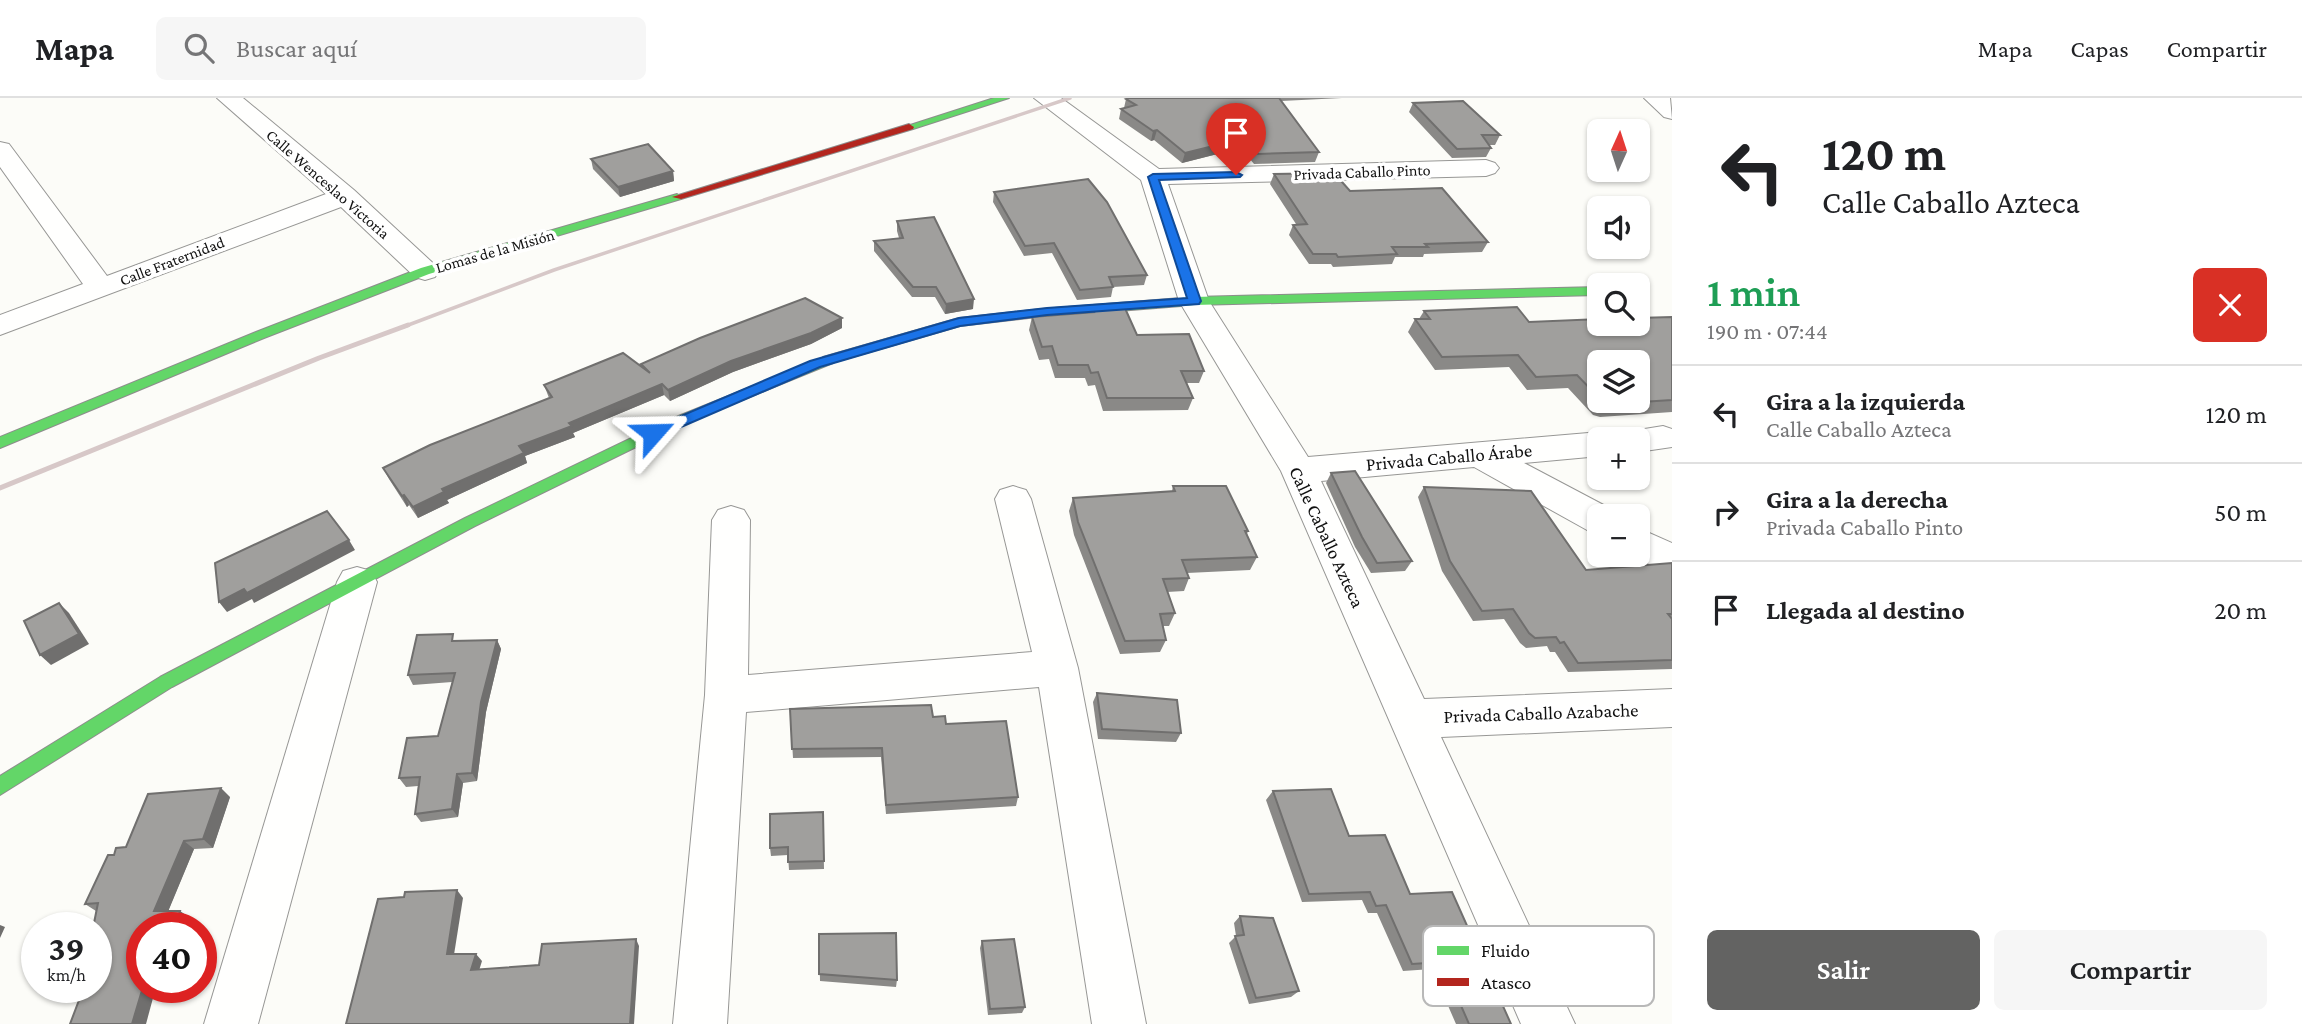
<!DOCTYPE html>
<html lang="es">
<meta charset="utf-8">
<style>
body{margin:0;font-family:"Crimson Pro",serif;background:#f6f6f6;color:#202124;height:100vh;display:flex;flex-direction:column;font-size:26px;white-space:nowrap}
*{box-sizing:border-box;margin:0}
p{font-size:23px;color:#757577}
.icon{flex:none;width:38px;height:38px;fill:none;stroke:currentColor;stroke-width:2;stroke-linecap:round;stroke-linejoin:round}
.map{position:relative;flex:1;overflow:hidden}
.sheet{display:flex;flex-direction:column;background:#fff;width:630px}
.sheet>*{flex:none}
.banner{background:#fff;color:#202124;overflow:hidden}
.needle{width:46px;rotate:3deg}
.buttons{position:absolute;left:1587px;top:21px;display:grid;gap:14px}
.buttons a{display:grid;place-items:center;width:63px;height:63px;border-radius:10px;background:#fff;box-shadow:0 2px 5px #0004;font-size:35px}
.speed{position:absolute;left:21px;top:814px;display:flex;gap:14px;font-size:35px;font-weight:700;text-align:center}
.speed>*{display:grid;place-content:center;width:91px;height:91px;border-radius:50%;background:#fff;box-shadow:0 2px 5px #0004;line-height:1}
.speed small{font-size:18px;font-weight:400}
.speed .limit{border:10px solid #d22;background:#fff;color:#111}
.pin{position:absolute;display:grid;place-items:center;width:60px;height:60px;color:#fff;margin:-72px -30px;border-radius:50% 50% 50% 0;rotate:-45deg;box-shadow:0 0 7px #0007}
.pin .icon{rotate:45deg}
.me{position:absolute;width:77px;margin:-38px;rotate:65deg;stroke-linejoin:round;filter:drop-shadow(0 0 5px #0008)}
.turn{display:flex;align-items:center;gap:24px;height:147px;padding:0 35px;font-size:32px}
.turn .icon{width:91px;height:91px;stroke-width:2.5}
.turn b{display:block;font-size:49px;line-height:60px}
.round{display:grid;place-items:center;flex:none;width:74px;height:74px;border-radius:10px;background:#f6f6f6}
.headline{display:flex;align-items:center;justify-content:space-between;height:119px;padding:0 35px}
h1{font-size:42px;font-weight:600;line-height:52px;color:#1e9e55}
.button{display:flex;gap:14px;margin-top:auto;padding:14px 35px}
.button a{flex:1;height:80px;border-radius:10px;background:#636362;color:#fff;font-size:28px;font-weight:600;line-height:80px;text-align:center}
.button a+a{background:#f6f6f6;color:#202124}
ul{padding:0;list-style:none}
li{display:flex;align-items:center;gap:21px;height:98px;padding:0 35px;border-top:2px solid #e0e0e0}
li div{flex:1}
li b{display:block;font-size:26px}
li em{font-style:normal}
header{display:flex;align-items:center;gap:42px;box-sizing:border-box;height:98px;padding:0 35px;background:#fff;border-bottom:2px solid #e0e0e0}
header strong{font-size:33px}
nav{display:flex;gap:38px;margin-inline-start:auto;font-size:24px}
.search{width:490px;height:63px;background:#f6f6f6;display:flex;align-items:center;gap:18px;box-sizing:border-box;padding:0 24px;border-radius:10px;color:#757577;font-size:26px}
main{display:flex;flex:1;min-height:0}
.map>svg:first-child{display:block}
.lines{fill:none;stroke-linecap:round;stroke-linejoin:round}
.street-casing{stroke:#979795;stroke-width:2}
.fast-casing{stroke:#8d8d8c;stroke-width:2}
.jam-casing{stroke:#8d8d8c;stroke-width:2}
.street{fill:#fffffe;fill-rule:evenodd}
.fast{fill:#63d668;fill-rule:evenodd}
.jam{fill:#b3261e;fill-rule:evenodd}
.rail-far1{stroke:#d7c8c8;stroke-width:3.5}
.rail{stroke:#d7c8c8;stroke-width:5}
.wall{fill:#8a8987;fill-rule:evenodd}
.shaded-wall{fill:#706f6e}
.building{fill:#a09f9d;stroke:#706f6e;stroke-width:2}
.route{fill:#1a73e8;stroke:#114b97;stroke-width:2}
.labels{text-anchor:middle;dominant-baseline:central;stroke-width:7;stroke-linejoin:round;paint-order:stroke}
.far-street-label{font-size:16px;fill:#111;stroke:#fff}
.street-label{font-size:19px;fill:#111;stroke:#fff}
.key{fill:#fff;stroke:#b8b8b8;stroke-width:2}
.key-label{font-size:19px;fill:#111}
</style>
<header>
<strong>Mapa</strong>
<div class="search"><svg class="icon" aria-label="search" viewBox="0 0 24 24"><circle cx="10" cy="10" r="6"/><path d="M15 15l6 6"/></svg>Buscar aquí</div>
<nav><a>Mapa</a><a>Capas</a><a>Compartir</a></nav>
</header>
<main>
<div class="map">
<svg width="1672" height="926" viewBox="0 0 1672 926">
<rect width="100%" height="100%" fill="#fcfcf8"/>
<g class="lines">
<defs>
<g id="street">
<path d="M217,0H243L354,92L435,167L439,173L435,179L425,182L415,179L341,109L0,237V217L83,186L0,69V44L9,46L107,178L326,96Z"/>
<path d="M1034,0H1061L1159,71L1486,62L1495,65L1499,70L1495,75L1486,78L1168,86L1209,203L1308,359L1600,334L1612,338L1614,341H1600V358L1524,365L1613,412L1616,418H1600V436L1587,432L1474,369L1321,383L1424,601L1672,591V629L1441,639L1575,926H1521L1281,373L1179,203L1141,82Z"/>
<path d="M1644,0H1670L1672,21L1664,19Z"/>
<path d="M1663,328L1672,331V349L1638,354V341H1621L1626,334Z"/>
<path d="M1013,388L1026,392L1031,401L1078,570L1146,926H1092L1039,589L746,614L727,926H673L705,597L712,422L718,412L731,408L744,412L750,422L748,577L1032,554L995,401L1000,392Z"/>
<path d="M1638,430L1672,445V477L1630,457H1638Z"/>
<path d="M357,469L371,473L377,484L258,926H204L337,484L343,473Z"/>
</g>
<g id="fast">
<path d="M994,0H1009L913,31L904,29Z"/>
<path d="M677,96L682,99L681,101L429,176L264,240L0,350V339L256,234L421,170Z"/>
<path d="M1600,189V197L1194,207L1042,219L1036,215L1042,211L1194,199Z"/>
<path d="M828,258L833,259V265L681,327L475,428L172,589L0,697V678L160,579L465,420L671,321Z"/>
</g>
<g id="jam">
<path d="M909,26L914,29L913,31L681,101L672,99Z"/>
<path d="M1042,211L1046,212V218L960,228L828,266L821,262L823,259L959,220Z"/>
</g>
</defs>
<use href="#street" class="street-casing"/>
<use href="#fast" class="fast-casing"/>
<use href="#jam" class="jam-casing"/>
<use href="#street" class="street"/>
<use href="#fast" class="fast"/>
<use href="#jam" class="jam"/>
<path class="rail-far1" d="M403,229L554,172L1070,0"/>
<path class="rail" d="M0,390L319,260L408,227"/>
</g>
<g class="wall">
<path d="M1129,0H1342L1281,3L1319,54L1315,64L1254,66L1241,50L1182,65L1154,42L1151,43L1119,21L1121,11L1124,10L1126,1Z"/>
<path d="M1413,5L1500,37L1495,47H1489L1491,50L1486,59L1452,60L1409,14Z"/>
<path d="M591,61L673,73L674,83L620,99L593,71Z"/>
<path d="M1274,76L1350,93L1488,144L1482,154L1424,156L1423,159H1395L1392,166L1333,169L1331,166H1309L1289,137L1293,127L1296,126L1270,86Z"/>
<path d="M994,94L1147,177L1144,187L1113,189L1111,199L1077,202L1052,155L1024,158L993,104Z"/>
<path d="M897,123L973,211L945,216L935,199H912L874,153V143L899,140L897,133Z"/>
<path d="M1092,210L1137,237L1204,273L1199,285H1187L1193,300L1188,312L1103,313L1095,287L1088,288L1085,280H1055L1049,261L1039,262L1029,232L1032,219L1091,215Z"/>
<path d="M1424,213L1529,224L1672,219V314L1600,319L1593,317L1568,290L1527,292L1509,269L1435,272L1408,234L1415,221H1419ZM1600,264L1638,303H1600Z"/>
<path d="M842,230L811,246L733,274L670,303L664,297L573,335L575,339L525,358L527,365L447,402L449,405L418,420L409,407L407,409L389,381L383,370L549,300L544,287L641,269V266Z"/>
<path d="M1331,375L1412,463L1405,473L1371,475L1355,449L1326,385Z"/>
<path d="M1173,388L1248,433L1247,436L1257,459L1250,472L1187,475L1189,480L1184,493L1167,494L1175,515L1169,528H1163L1166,542L1160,554L1120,556L1074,437L1069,413L1073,400L1172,393Z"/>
<path d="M1424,389L1586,472L1672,466V571L1568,574L1555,554H1550L1547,548L1526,550L1520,545L1504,521L1473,523L1442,473L1418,399Z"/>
<path d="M497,542L501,551L486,614L477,683L463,685L458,719L421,724L415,716L418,688L406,689L399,680L438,638L452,584L413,587L408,577L456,543Z"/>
<path d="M1097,595L1181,635L1176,644L1098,641L1093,604Z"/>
<path d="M790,611L933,619L946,626L1018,699L1016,708L886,716L881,659L793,660Z"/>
<path d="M1273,693L1349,738L1410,796L1511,926H1456L1432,871L1403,873L1377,815H1368L1362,802L1302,804L1266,702Z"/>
<path d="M230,699L213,750L194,751L168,813H180L191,821L187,830H142L100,849L96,847V813L85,806L114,757L126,749Z"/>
<path d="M823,714L824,771L789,772L788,757L771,758L770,750Z"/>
<path d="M1240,818L1299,893L1291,899L1249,906L1229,845L1236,838L1234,825Z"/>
<path d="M819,836L897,882L896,889L820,883Z"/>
<path d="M982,843L1025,909L1022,915L988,917L980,850Z"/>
</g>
<g class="shaded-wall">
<path d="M1157,32L1154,42L1151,43L1153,33Z"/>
<path d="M1245,40L1241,50L1182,65L1185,55Z"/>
<path d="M673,73L674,83L620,99L618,89Z"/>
<path d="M974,201L973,211L945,216L946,206Z"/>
<path d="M842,220V230L811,246L733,274L670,303L668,292L731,263Z"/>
<path d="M662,286L664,297L573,335L575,339L525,358L527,365L447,402L449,405L418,420L413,409L442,391L519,348L569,325Z"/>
<path d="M404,397L409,407L407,409L402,398Z"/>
<path d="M349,442L355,452L254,505L252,501L227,514L219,504L244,491Z"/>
<path d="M59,505L69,515L89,546L51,567L40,557Z"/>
<path d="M497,542L501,551L486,614L477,683L472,675L481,604Z"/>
<path d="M457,676L463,685L458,719L452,711Z"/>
<path d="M221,690L230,699L213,750L203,741Z"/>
<path d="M184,743L194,751L165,821L154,813Z"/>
<path d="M457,792L463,800L453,863L447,856Z"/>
<path d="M180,813L191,821L187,830H174Z"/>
<path d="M0,827L5,829L0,840Z"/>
<path d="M103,840L102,851L96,847V842Z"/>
<path d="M636,841L639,848L634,926H630Z"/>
<path d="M476,856L482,863L477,879L471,872Z"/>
<path d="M143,889H156L146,926H132Z"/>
</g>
<g class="building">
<path d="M1129,0H1279L1319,54L1258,56L1245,40L1185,55L1157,32L1153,33L1121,11L1136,7L1126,1Z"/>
<path d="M1463,3L1500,37H1482L1491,50L1457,51L1413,5Z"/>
<path d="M648,46L673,73L618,89L591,61Z"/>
<path d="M1334,75L1350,93L1442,90L1488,144L1425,146L1428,149H1392L1397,156L1338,159L1336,156H1313L1293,127L1307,126L1274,76Z"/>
<path d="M1088,81L1107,104L1147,177L1109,179L1113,189L1080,192L1054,145L1025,148L994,94Z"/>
<path d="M934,119L974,201L946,206L936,189H913L874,143L903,140L897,123Z"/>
<path d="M805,200L842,220L811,235L731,263L668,292L662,286L569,325L572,328L519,348L524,355L442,391L444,394L413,409L404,397L402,398L383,370L430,347L552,299L544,287L623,255L650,275L641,266L700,240Z"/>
<path d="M1124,208L1137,237L1189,236L1204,273H1181L1193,300H1107L1098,274L1091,275L1088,267H1058L1052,248L1042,249L1032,219L1094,214L1092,210Z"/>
<path d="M1517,209L1529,224L1600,221V226H1638V220L1672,219V302L1610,306L1603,305L1601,303H1638V264H1600V301L1577,277L1536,279L1518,257L1442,259L1415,221H1430L1424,213Z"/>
<path d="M1355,373L1412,463L1377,465L1362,439L1331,375Z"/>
<path d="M1173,388H1226L1248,433H1245L1257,459L1182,462L1189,480L1163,481L1175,515L1160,516L1166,542L1125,543L1078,424L1073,400L1175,393Z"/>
<path d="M1424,389L1531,393L1586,472L1672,465V516H1668L1672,521V562L1578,565L1564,544L1560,545L1556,539L1535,540L1529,535L1513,511L1482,513L1450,463Z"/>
<path d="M327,413L349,442L247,495L244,491L219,504L215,465Z"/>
<path d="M59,505L79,536L40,557L24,523Z"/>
<path d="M453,536L452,543L497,542L481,604L472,675L457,676L452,711L415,716L420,679L399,680L407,640L438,638L455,575L408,577L417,537Z"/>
<path d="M1097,595L1177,602L1181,635L1102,631Z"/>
<path d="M931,607L933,619L945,618L946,626L1006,623L1018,699L886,707L882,650L792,651L790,611Z"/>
<path d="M221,690L203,741L184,743L154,813H180L174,830H142L143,889L132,926H70L84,889H96V858L103,840L96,842V830H93L98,805L85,806L108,757H114L116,750L126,749L148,696Z"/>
<path d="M1331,691L1349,738L1385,737L1410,796L1452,794L1511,926H1469L1442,864L1412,866L1386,807L1376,808L1370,794L1309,796L1273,693Z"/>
<path d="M823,714L824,763L788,764V749L770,750V716Z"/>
<path d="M457,792L447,856H476L471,872L539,867L542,846L636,841L630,926H346L378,801L404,799L405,794Z"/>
<path d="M1240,818L1273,820L1299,893L1256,900L1235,838L1244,837Z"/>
<path d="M896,835L897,882L819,876V836Z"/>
<path d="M1014,841L1025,909L990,911L982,843Z"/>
</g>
<path class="route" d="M1236,74L1242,77L1240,79L1159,82L1201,203L1199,206L1047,217L960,228L820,269L658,339L653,340L646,335L648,332L810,263L959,220L1047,210L1187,200L1148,79L1153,76Z"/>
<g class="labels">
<g class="far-street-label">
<text transform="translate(1362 74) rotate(-2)">Privada Caballo Pinto</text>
<text transform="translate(328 86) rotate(41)">Calle Wenceslao Victoria</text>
<text transform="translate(495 153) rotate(-16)">Lomas de la Misión</text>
<text transform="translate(172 163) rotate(-21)">Calle Fraternidad</text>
</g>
<g class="street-label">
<text transform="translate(1449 359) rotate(-5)">Privada Caballo Árabe</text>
<text transform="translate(1327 439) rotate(65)">Calle Caballo Azteca</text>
<text transform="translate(1541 615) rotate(-2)">Privada Caballo Azabache</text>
</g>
</g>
<rect x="1423" y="828" width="231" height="80" rx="10" class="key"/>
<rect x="1437" y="848" width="32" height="9" fill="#63d668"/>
<rect x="1437" y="880" width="32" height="8" fill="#b3261e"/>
<g class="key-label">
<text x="1481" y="859">Fluido</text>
<text x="1481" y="891">Atasco</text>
</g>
</svg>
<div class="buttons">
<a><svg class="needle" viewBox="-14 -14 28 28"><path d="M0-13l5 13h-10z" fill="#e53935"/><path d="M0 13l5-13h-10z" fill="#757577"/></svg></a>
<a><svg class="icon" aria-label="sound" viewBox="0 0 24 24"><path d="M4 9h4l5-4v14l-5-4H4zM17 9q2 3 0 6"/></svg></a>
<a><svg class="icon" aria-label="search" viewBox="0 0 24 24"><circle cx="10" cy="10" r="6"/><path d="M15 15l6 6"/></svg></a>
<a><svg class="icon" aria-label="layers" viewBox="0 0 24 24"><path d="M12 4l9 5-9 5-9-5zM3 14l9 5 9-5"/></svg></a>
<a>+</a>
<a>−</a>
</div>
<div class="speed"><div>39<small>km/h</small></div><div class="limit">40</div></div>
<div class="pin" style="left:1236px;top:77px;background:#d93025"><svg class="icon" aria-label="arrive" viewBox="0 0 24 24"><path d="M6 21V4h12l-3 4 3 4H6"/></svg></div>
<svg class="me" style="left:653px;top:335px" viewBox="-20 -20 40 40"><path d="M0-17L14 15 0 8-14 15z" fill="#1a73e8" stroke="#fff" stroke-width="4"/></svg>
</div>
<section class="sheet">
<div class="banner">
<div class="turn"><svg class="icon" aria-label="left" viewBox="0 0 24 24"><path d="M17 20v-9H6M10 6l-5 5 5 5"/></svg><div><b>120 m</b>Calle Caballo Azteca</div></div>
</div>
<div class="headline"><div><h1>1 min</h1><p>190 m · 07:44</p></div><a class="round" style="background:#d93025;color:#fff"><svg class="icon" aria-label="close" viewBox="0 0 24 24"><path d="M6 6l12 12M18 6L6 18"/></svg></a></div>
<ul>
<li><svg class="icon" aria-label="left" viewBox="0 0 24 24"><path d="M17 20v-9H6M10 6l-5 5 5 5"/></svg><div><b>Gira a la izquierda</b><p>Calle Caballo Azteca</p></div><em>120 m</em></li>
<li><svg class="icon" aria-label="right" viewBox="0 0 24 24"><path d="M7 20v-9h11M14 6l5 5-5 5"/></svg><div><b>Gira a la derecha</b><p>Privada Caballo Pinto</p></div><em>50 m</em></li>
<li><svg class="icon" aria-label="arrive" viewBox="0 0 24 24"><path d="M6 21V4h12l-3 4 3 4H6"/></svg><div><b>Llegada al destino</b></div><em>20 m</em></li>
</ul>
<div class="button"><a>Salir</a><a>Compartir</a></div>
</section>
</main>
